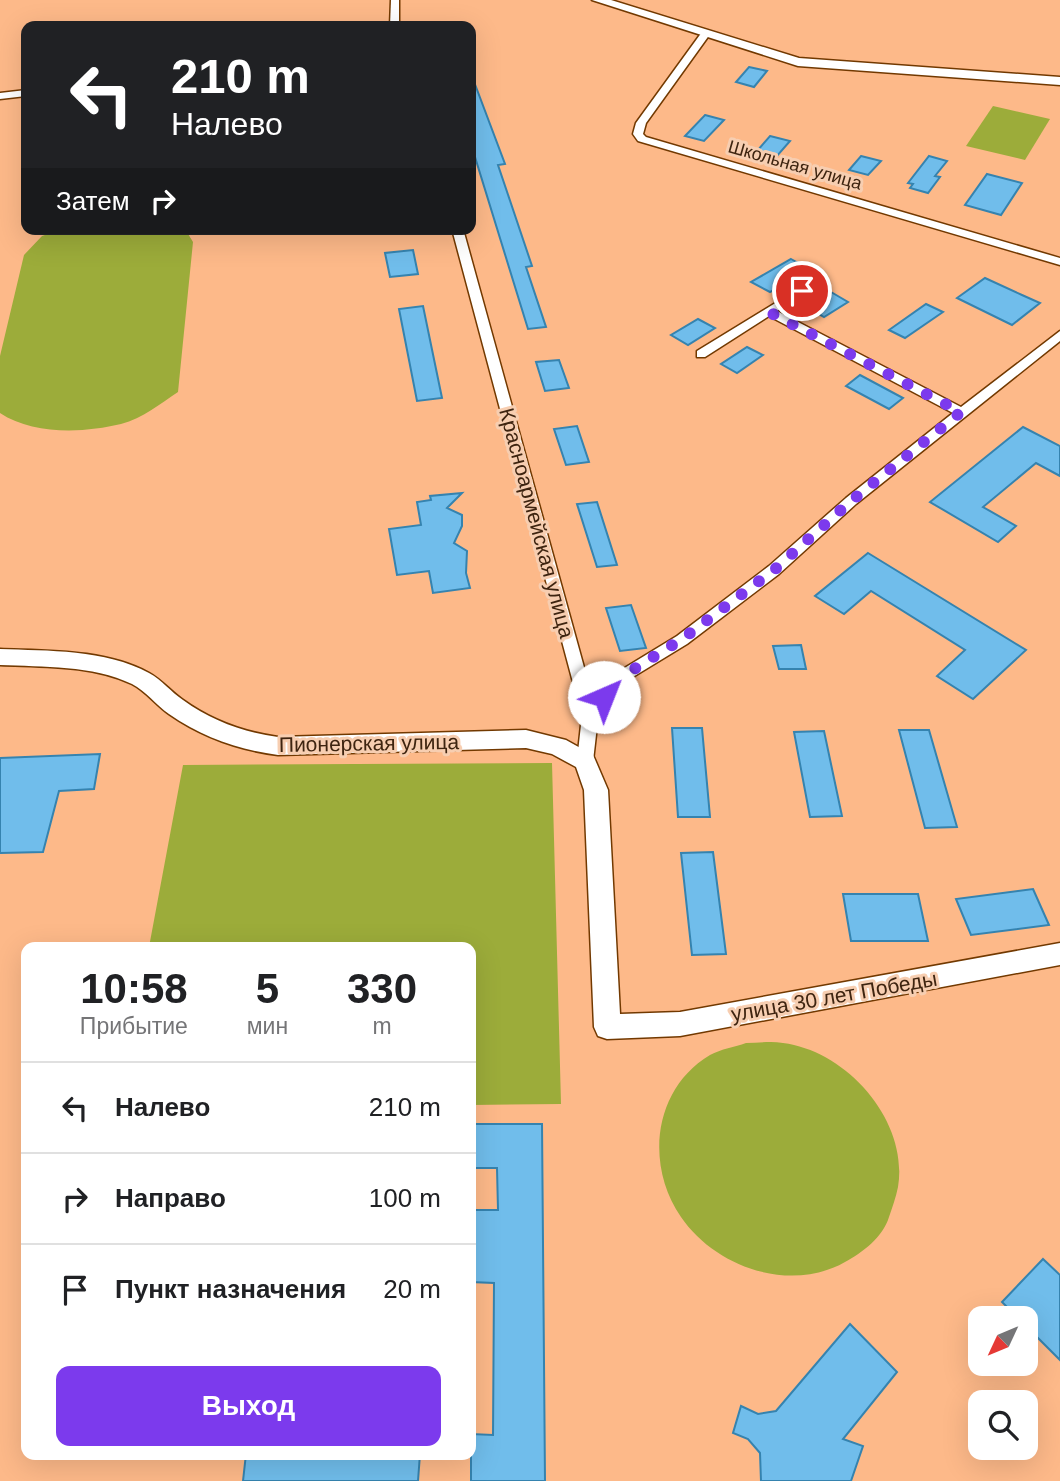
<!DOCTYPE html>
<html lang="ru">
<meta charset="utf-8">
<style>
body{margin:0;font-family:Arial,sans-serif;background:#f2f2f2;color:#202124;height:100vh;display:flex;flex-direction:column;font-size:26px;white-space:nowrap}
*{box-sizing:border-box;margin:0}
p{font-size:23px;color:#757577}
.icon{flex:none;width:38px;height:38px;fill:none;stroke:currentColor;stroke-width:2;stroke-linecap:round;stroke-linejoin:round}
.map{position:relative;flex:1;overflow:hidden}
.panel{position:absolute;left:21px;top:942px;width:455px;height:518px;display:flex;flex-direction:column;background:#fff;border-radius:14px;box-shadow:0 7px 28px #0002}
.panel>*{flex:none}
.top-card{position:absolute;left:21px;top:21px;width:455px;height:214px;border-radius:14px;box-shadow:0 7px 28px #0002;background:#202124;color:#fff;overflow:hidden}
.needle{width:46px;rotate:226deg}
.buttons{position:absolute;left:968px;top:1306px;display:grid;gap:14px}
.buttons a{display:grid;place-items:center;width:70px;height:70px;border-radius:14px;background:#fff;box-shadow:0 7px 28px #0002;font-size:35px}
.pin{position:absolute;display:grid;place-items:center;width:60px;height:60px;color:#fff;margin:-30px;border:4px solid #fff;border-radius:50%;box-shadow:0 2px 7px #0007}
.me{position:absolute;width:77px;margin:-38px;rotate:44deg;stroke-linejoin:round;filter:drop-shadow(0 0 5px #0008)}
.turn{display:flex;align-items:center;gap:24px;height:147px;padding:0 35px;font-size:32px}
.turn .icon{width:91px;height:91px;stroke-width:2.5}
.turn b{display:block;font-size:49px;line-height:60px}
.then{display:flex;align-items:center;height:66px;padding:0 35px;background:#0003;gap:14px;font-size:26px}
.eta{display:flex;justify-content:space-evenly;align-items:center;height:119px;text-align:center}
.eta b{font-size:42px;font-weight:700;line-height:49px}
.cta{display:flex;gap:14px;margin-top:auto;padding:14px 35px}
.cta a{flex:1;height:80px;border-radius:14px;background:#7c3aed;color:#fff;font-size:28px;font-weight:700;line-height:80px;text-align:center}
ul{padding:0;list-style:none}
li{display:flex;align-items:center;gap:21px;height:91px;padding:0 35px;border-top:2px solid #e0e0e0}
li div{flex:1}
li b{display:block;font-size:26px}
li em{font-style:normal}
.map>svg:first-child{display:block}
.green{fill:#9cac3a}
.building{fill:#70bdeb;stroke:#3583af;stroke-width:2}
.lines{fill:none;stroke-linecap:round;stroke-linejoin:round}
.street-casing{stroke:#723900;stroke-width:3}
.secondary-casing{stroke:#723900;stroke-width:3}
.street{fill:#fff;fill-rule:evenodd}
.secondary{fill:#fff;fill-rule:evenodd}
.route{stroke:#7c3aed;stroke-width:12;stroke-dasharray:0 21.6}
.labels{text-anchor:middle;dominant-baseline:central;stroke-width:6;stroke-linejoin:round;paint-order:stroke}
.far-street-label{font-size:18px;fill:#3e2410;stroke:#f7ceb1}
.street-label{font-size:21px;fill:#3e2410;stroke:#f7ceb1}
</style>
<div class="map">
<svg width="1060" height="1481" viewBox="0 0 1060 1481">
<rect width="100%" height="100%" fill="#fdb989"/>
<g class="green">
<path d="M993,106L1050,119L1025,160L966,146Z"/>
<path d="M62,229H185L193,242L178,392C160,404 143,418 121,424C84,433 33,435 0,413V356L24,255L42,236Z"/>
<path d="M552,763L561,1104L471,1105V947H149L183,765Z"/>
<path d="M746,1043C758,1043 771,1041 783,1043C847,1051 909,1121 898,1187C896,1197 892,1208 889,1217C883,1237 862,1253 845,1262C791,1293 716,1268 681,1217C645,1165 653,1089 710,1055C721,1049 735,1047 746,1043Z"/>
</g>
<g class="building">
<path d="M749,67L767,71L754,87L736,82Z"/>
<path d="M473,79L505,164L498,165L532,266L526,267L546,327L528,329L471,144V80Z"/>
<path d="M705,115L724,120L704,141L685,136Z"/>
<path d="M770,136L790,141L777,156L757,151Z"/>
<path d="M861,156L881,161L868,175L849,170Z"/>
<path d="M929,156L947,161L935,176L940,177L928,193L910,188L913,184L908,183Z"/>
<path d="M987,174L1022,183L1001,215L965,205Z"/>
<path d="M413,250L418,274L390,277L385,253Z"/>
<path d="M791,259L809,269L770,292L751,282Z"/>
<path d="M985,278L1022,295L1040,303L1012,325L957,298Z"/>
<path d="M831,292L848,302L824,317L807,307Z"/>
<path d="M926,304L943,312L905,338L889,330Z"/>
<path d="M423,306L442,398L417,401L399,309Z"/>
<path d="M698,319L715,328L688,345L671,335Z"/>
<path d="M747,347L763,355L737,373L721,364Z"/>
<path d="M559,360L569,388L545,391L536,362Z"/>
<path d="M860,375L903,398L889,409L846,386Z"/>
<path d="M577,426L589,462L566,465L554,429Z"/>
<path d="M1023,427L1060,446V476L1036,463L983,507L1016,526L998,542L930,502Z"/>
<path d="M462,493L447,508L462,515V526L454,543L467,551L466,573L470,588L433,593L429,571L397,575L389,529L421,525L417,502L431,500L430,496Z"/>
<path d="M597,502L617,565L597,567L577,504Z"/>
<path d="M868,553L1026,650L973,699L937,676L965,650L871,591L844,614L815,596Z"/>
<path d="M631,605L646,648L620,651L606,608Z"/>
<path d="M801,645L806,669H779L773,646Z"/>
<path d="M672,728H702L710,817H678Z"/>
<path d="M899,730H929L957,827L925,828Z"/>
<path d="M824,731L842,816L810,817L794,732Z"/>
<path d="M100,754L94,789L59,791L43,852L0,853V758Z"/>
<path d="M713,852L726,954L692,955L681,853Z"/>
<path d="M1033,889L1049,925L971,935L956,899Z"/>
<path d="M843,894H918L928,941H851Z"/>
<path d="M471,1124H542L545,1481H471V1434L493,1435L494,1283L471,1282V1210H498L497,1168H471Z"/>
<path d="M1043,1259L1060,1275V1360L1026,1326V1318H1018L1002,1302Z"/>
<path d="M850,1324L897,1372L843,1439L863,1446L851,1481H761L760,1453L748,1439L733,1433L741,1406L758,1414L776,1411Z"/>
<path d="M246,1454H420L418,1481H243Z"/>
</g>
<g class="lines">
<defs>
<g id="street">
<path d="M391,0H399V26H390Z"/>
<path d="M702,32L710,34L646,123L643,134L646,137L1060,258V265L638,141L633,134L636,123Z"/>
<path d="M26,90V96L0,99V93Z"/>
<path d="M452,229H463L593,700L613,675L677,636L769,566L846,498L953,413L769,316L705,357H697V351L818,277L824,280L822,282L777,311L961,407L1060,331V341L856,504L779,574L687,644L623,683L598,717L593,761L591,765H579L577,761L582,716Z"/>
</g>
<g id="secondary">
<path d="M592,0H611L799,58L1060,77V85L798,66Z"/>
<path d="M0,649C48,651 105,649 149,673C162,680 171,692 183,700C212,721 243,732 278,737L526,730L566,740L593,755L608,790L620,1014L680,1012L1060,943V965L680,1036L607,1039L598,1036L594,1027L584,790L576,767L552,754L526,748L278,755C239,750 202,737 169,714C156,705 146,691 132,684C92,665 43,667 0,665Z"/>
</g>
</defs>
<use href="#street" class="street-casing"/>
<use href="#secondary" class="secondary-casing"/>
<use href="#street" class="street"/>
<use href="#secondary" class="secondary"/>
</g>
<g class="lines">
<path class="route" d="M604,697L618,679L682,639L774,570L851,501L961,412L769,312L802,291"/>
</g>
<g class="labels">
<g class="far-street-label">
<text transform="translate(795 165) rotate(16)">Школьная улица</text>
</g>
<g class="street-label">
<text transform="translate(537 523) rotate(75)">Красноармейская улица</text>
<text transform="translate(369 743) rotate(-1)">Пионерская улица</text>
<text transform="translate(834 996) rotate(-10)">улица 30 лет Победы</text>
</g>
</g>
</svg>
<div class="buttons">
<a><svg class="needle" viewBox="-14 -14 28 28"><path d="M0-13l5 13h-10z" fill="#e53935"/><path d="M0 13l5-13h-10z" fill="#757577"/></svg></a>
<a><svg class="icon" aria-label="search" viewBox="0 0 24 24"><circle cx="10" cy="10" r="6"/><path d="M15 15l6 6"/></svg></a>
</div>
<div class="pin" style="left:802px;top:291px;background:#d93025"><svg class="icon" aria-label="arrive" viewBox="0 0 24 24"><path d="M6 21V4h12l-3 4 3 4H6"/></svg></div>
<svg class="me" style="left:604px;top:697px" viewBox="-20 -20 40 40"><circle r="19" fill="#fff"/><path d="M0-13L10 11 0 6-10 11z" fill="#7c3aed"/></svg>
<div class="top-card">
<div class="turn"><svg class="icon" aria-label="left" viewBox="0 0 24 24"><path d="M17 20v-9H6M10 6l-5 5 5 5"/></svg><div><b>210 m</b>Налево</div></div>
<div class="then">Затем<svg class="icon" aria-label="right" viewBox="0 0 24 24"><path d="M7 20v-9h11M14 6l5 5-5 5"/></svg></div>
</div>
<section class="panel">
<div class="eta">
<div><b>10:58</b><p>Прибытие</p></div>
<div><b>5</b><p>мин</p></div>
<div><b>330</b><p>m</p></div>
</div>
<ul>
<li><svg class="icon" aria-label="left" viewBox="0 0 24 24"><path d="M17 20v-9H6M10 6l-5 5 5 5"/></svg><div><b>Налево</b></div><em>210 m</em></li>
<li><svg class="icon" aria-label="right" viewBox="0 0 24 24"><path d="M7 20v-9h11M14 6l5 5-5 5"/></svg><div><b>Направо</b></div><em>100 m</em></li>
<li><svg class="icon" aria-label="arrive" viewBox="0 0 24 24"><path d="M6 21V4h12l-3 4 3 4H6"/></svg><div><b>Пункт назначения</b></div><em>20 m</em></li>
</ul>
<div class="cta"><a>Выход</a></div>
</section>
</div>
